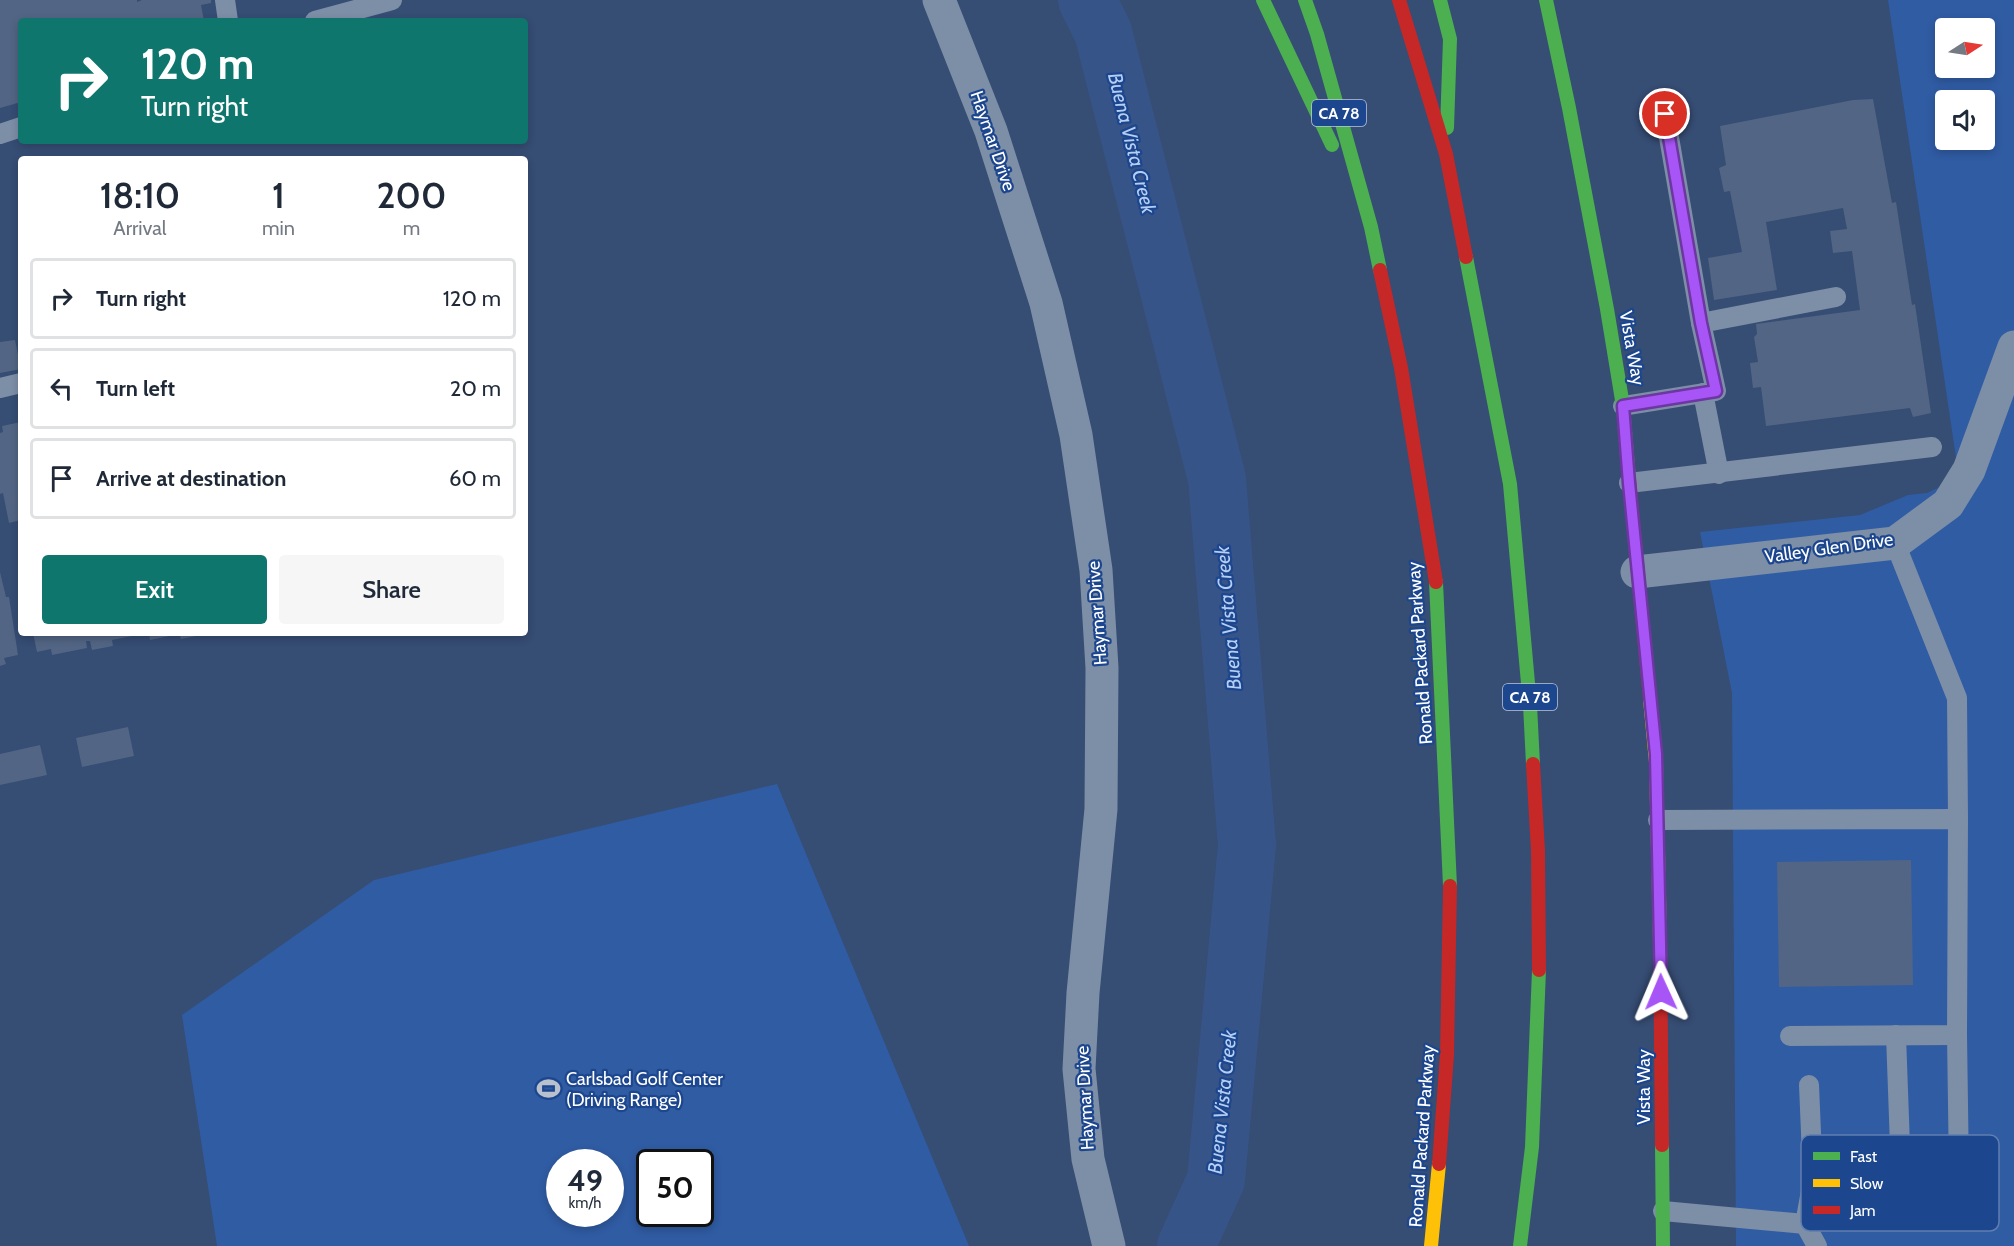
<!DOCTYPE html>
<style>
body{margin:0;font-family:Cabin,sans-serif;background:#f6f6f7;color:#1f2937;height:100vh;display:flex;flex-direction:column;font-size:22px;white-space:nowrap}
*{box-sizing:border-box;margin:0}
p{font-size:20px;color:#747a83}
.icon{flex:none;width:33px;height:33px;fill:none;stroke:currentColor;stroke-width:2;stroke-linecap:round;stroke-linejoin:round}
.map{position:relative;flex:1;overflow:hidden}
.side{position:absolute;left:18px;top:156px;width:510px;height:480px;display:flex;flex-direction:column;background:#fff;border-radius:6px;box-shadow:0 3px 9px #0003}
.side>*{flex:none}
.guide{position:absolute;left:18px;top:18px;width:510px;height:126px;border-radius:6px;box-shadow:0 3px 9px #0003;background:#0f766e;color:#fff;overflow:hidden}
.needle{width:39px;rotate:78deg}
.fabs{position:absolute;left:1935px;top:18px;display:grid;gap:12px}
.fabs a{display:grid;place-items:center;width:60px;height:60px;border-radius:6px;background:#fff;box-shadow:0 3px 9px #0003;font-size:30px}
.speed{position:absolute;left:546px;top:1149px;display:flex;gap:12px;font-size:30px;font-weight:700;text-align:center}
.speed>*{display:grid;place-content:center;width:78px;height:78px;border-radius:50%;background:#fff;box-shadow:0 3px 9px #0003;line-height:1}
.speed small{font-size:15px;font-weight:400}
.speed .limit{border:3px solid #111;border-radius:9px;background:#fff;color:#111}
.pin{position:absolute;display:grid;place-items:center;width:51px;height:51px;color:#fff;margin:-26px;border:3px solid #fff;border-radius:50%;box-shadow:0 2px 6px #0007}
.me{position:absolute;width:66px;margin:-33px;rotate:359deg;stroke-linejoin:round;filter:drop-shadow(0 0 4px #0008)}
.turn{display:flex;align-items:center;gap:21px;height:126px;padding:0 24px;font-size:27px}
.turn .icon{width:78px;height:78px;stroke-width:2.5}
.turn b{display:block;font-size:42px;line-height:51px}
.eta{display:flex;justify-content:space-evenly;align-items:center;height:102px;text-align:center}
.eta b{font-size:36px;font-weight:600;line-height:42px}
.primary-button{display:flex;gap:12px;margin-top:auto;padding:12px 24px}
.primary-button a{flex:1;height:69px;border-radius:6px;background:#0f766e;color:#fff;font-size:24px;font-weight:600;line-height:69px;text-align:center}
.primary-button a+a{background:#f6f6f7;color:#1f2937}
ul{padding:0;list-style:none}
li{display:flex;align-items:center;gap:18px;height:81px;margin:0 12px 9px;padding:0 12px;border:3px solid #e0e1e3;border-radius:6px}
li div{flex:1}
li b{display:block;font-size:22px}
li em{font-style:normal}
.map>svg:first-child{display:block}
.green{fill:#305ca4;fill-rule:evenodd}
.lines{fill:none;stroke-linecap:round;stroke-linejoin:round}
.river{stroke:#375488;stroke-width:58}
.building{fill:#526584}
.lane{stroke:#7d8ea7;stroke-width:20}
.street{stroke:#7d8ea7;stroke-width:33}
.fast{stroke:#4caf50;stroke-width:14}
.slow{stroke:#ffc107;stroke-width:14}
.jam{stroke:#c62828;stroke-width:14}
.route-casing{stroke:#6d37a1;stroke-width:15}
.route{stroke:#a855f7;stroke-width:10}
.labels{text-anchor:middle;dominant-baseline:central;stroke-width:4.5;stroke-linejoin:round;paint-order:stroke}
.shield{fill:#1c468e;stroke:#bbc8dd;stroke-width:1.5}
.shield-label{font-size:16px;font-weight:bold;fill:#fff}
.street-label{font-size:18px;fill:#fff;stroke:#1c468e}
.poi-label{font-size:18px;fill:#fff;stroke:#1c468e;text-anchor:start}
.water-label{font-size:20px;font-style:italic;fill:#b5cef4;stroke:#1c468e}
.key{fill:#1c468e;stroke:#607eb0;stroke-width:1.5}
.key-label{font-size:16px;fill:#fff}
</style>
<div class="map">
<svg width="2014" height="1246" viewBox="0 0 2014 1246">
<rect width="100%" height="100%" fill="#364d74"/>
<g class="green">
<path d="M1888,0H2014V1246H1736L1732,693L1700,532L1860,515L1908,495L1927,493L1942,486L1958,471ZM1946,28H1984V68H1946ZM1946,100H1984V140H1946Z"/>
<path d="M777,784L969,1246H217L182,1015L374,880ZM560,1162H610V1214H560ZM650,1162H700V1214H650Z"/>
</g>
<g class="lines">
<path class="river" d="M1087,0L1103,32L1217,479L1247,845L1216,1180L1186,1246"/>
</g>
<g class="building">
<path d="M0,0H137V2L142,0H211V3L201,5L204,21H21V102L0,108Z"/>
<path d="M1873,99L1892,203L1896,202L1912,305L1915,304L1931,413L1913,417L1910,408L1766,426L1761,387L1753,388L1750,363L1758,362L1754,337L1757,334L1756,324L1860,310L1852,251L1833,253L1830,231L1847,229L1843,208L1766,222L1777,290L1714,300L1708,258L1742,252L1730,191L1724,192L1719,168L1726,165L1720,126L1853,100Z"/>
<path d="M15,340L21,369L0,373V342Z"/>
<path d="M21,422V520L9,523L3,493L0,494V433L3,432L2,426Z"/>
<path d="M0,572L6,597H9L18,655L4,658L6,664L0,666Z"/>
<path d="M33,633H142V634L112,640L113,646L92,650L90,641H86L87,648L52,655L51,649L37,652Z"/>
<path d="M149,633H179V634L150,640Z"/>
<path d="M179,633H201V635L181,639Z"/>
<path d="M128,727L134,756L82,767L76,738Z"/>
<path d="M40,745L47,775L0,785V754Z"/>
<path d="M1911,860L1913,985L1779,987L1777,862Z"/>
</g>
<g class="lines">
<g class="lane">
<path d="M225,0L228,21"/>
<path d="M315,21L392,0"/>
<path d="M1665,114L1701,323"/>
<path d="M0,134L21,127"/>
<path d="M0,388L21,383"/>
<path d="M1703,393L1719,474"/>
<path d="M1623,406L1716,391L1701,323L1836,297"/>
<path d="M1629,483L1932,447"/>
<path d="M1895,543L1957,698L1958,819"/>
<path d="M1658,820L1958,819L1957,1035L1790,1036"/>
<path d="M1809,1085L1813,1180L1901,1174L1896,1035"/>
<path d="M1901,1174H1959L1957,1035"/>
<path d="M1813,1180L1805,1224L1817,1246"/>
<path d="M1663,1211L1805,1224"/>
</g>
<g class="street">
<path d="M939,0L991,131L1046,303L1076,435L1096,570L1102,668L1101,809L1083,993L1079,1069L1088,1159L1109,1246"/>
<path d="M1637,572L1895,543L1948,504L1969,470L2014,347"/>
</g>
<g class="fast">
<path d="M1263,0L1332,145"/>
<path d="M1305,0L1317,34L1371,227L1380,270"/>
<path d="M1440,0L1450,39L1447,128"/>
<path d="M1546,0L1569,108L1607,309L1623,406L1629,479"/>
<path d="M1466,257L1510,484L1530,705L1533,764"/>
<path d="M1436,582L1450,886"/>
<path d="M1662,1145L1663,1246"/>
<path d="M1520,1246L1532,1147L1539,970"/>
</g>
<g class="slow">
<path d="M1650,699L1656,762L1660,939"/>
<path d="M1431,1246L1439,1164"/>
</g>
<g class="jam">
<path d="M1399,0L1446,154L1466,257"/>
<path d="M1380,270L1401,368L1436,582"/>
<path d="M1629,479L1650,699"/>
<path d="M1533,764L1538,851L1539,970"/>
<path d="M1660,939L1662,1145"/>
<path d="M1439,1164L1447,1055L1450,886"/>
</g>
</g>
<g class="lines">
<defs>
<path id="route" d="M1661,992L1656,754L1629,483L1623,406L1716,391L1701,323L1665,114"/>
</defs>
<use href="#route" class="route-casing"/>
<use href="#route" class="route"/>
</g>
<defs>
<symbol id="stadium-bare" viewBox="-9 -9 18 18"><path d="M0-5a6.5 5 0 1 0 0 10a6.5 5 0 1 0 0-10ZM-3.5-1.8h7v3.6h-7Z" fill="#b9c1ce" stroke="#1c468e" stroke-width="2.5" paint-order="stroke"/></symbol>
</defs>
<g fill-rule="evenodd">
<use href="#stadium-bare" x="532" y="1072" width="33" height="33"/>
</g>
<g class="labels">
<g class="shield">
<rect x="1312" y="100" width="54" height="26" rx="4.5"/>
<rect x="1503" y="684" width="54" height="26" rx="4.5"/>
</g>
<g class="shield-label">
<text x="1339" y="113">CA 78</text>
<text x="1530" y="697">CA 78</text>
</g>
<g class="street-label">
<text transform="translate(993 141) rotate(71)">Haymar Drive</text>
<text transform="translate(1632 348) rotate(80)">Vista Way</text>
<text transform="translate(1829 548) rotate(-8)">Valley Glen Drive</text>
<text transform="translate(1097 613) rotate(-94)">Haymar Drive</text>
<text transform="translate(1420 653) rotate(-94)">Ronald Packard Parkway</text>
<text transform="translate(1644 1087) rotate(-90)">Vista Way</text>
<text transform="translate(1085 1098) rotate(-93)">Haymar Drive</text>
<text transform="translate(1422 1136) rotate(-86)">Ronald Packard Parkway</text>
</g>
<g class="poi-label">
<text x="566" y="1079">Carlsbad Golf Center<tspan x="566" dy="21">(Driving Range)</tspan></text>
</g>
<g class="water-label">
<text transform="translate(1132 143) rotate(76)">Buena Vista Creek</text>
<text transform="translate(1228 618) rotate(-95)">Buena Vista Creek</text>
<text transform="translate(1222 1102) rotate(-84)">Buena Vista Creek</text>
</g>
</g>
<rect x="1801" y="1135" width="198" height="96" rx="9" class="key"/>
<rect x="1813" y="1152" width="27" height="8" fill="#4caf50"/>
<rect x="1813" y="1179" width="27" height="8" fill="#ffc107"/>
<rect x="1813" y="1206" width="27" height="8" fill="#c62828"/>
<g class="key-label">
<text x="1850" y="1162">Fast</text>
<text x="1850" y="1189">Slow</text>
<text x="1850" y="1216">Jam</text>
</g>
</svg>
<div class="fabs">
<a><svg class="needle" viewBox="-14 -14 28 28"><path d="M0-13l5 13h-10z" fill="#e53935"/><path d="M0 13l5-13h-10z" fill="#747a83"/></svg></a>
<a><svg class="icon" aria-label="sound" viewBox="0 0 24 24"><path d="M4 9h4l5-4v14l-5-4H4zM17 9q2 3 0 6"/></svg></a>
</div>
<div class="speed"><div>49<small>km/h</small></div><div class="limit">50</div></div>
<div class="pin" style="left:1665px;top:114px;background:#d93025"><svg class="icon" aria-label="arrive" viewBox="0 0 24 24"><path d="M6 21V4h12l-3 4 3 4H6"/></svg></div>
<svg class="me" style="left:1661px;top:992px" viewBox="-20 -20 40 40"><path d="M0-17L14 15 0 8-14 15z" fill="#a855f7" stroke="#fff" stroke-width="4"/></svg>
<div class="guide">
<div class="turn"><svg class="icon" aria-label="right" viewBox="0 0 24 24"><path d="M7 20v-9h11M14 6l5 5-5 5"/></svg><div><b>120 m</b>Turn right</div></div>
</div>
<section class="side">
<div class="eta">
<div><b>18:10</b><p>Arrival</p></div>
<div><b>1</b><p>min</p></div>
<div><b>200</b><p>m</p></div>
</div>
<ul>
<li><svg class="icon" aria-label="right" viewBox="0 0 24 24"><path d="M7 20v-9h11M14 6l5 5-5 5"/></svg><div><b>Turn right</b></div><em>120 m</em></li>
<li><svg class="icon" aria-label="left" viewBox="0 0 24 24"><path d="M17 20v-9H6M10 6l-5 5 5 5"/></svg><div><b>Turn left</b></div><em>20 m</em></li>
<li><svg class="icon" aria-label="arrive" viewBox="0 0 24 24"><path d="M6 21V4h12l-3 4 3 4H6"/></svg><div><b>Arrive at destination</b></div><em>60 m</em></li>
</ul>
<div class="primary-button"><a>Exit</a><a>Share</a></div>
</section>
</div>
